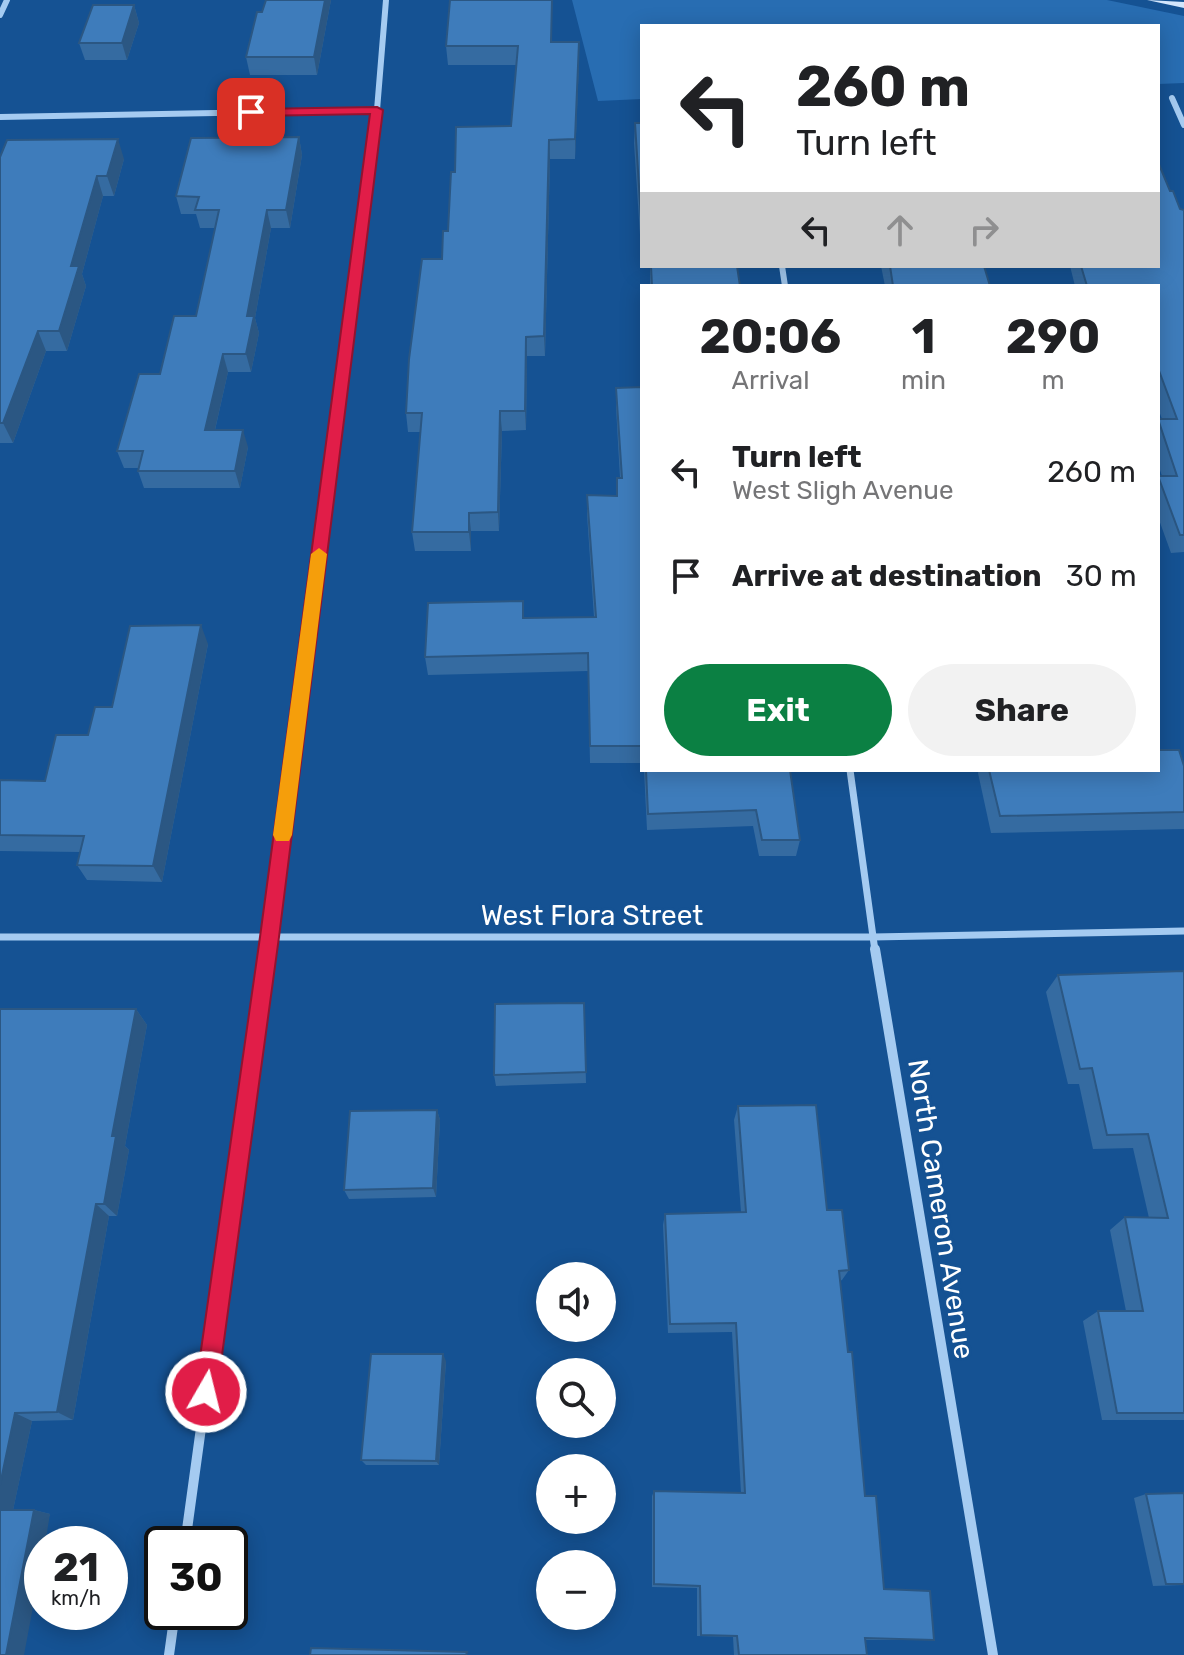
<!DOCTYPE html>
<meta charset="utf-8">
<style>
body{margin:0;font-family:Rubik,sans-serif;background:#f2f2f2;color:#202124;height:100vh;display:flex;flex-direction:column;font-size:30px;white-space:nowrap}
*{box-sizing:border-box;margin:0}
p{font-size:26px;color:#757577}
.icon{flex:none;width:44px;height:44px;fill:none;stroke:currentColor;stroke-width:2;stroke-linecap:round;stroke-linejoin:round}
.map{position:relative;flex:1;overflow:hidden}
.panel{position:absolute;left:640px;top:284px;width:520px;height:488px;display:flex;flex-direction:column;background:#fff;border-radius:0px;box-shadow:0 4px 20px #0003}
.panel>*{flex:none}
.banner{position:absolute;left:640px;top:24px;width:520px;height:244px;border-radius:0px;box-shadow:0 4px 20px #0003;background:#fff;color:#202124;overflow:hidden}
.fabs{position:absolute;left:536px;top:1262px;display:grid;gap:16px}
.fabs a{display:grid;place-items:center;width:80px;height:80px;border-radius:50%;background:#fff;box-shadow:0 4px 20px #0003;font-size:40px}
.speed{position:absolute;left:24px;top:1526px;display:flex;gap:16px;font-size:40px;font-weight:700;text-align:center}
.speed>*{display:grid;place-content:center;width:104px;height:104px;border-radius:50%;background:#fff;box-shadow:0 4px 20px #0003;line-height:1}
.speed small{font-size:20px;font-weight:400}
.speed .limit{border:4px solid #111;border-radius:12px;background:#fff;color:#111}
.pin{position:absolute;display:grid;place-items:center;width:68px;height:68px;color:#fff;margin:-34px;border-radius:16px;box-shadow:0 4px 12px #0006}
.me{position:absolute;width:88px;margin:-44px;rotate:8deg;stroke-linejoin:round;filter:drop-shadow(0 0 6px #0008)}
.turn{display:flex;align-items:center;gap:28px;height:168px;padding:0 24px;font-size:36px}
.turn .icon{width:104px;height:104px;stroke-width:2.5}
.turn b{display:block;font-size:56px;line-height:68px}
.lanes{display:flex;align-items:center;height:76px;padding:0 24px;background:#0003;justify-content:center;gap:40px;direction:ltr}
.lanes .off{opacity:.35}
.eta{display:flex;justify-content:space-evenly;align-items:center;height:136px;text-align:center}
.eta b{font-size:48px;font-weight:700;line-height:56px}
.cta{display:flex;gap:16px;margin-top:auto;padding:16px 24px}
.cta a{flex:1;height:92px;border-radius:48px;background:#0b8043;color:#fff;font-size:32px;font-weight:700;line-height:92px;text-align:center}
.cta a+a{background:#f2f2f2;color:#202124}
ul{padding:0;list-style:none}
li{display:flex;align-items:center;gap:24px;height:104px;padding:0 24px}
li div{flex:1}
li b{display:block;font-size:30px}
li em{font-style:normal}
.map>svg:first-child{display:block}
.green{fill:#286db2}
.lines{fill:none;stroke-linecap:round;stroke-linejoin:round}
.street-far2{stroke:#a5cbf1;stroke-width:6}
.street-far1{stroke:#a5cbf1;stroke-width:7}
.street{stroke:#a5cbf1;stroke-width:10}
.secondary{fill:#d3e6fc;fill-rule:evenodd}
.wall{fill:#356ba1}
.shaded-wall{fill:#2b5783}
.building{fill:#3e7cbb;stroke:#2b5783;stroke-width:2}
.route{fill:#e11d48;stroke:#92132f;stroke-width:2}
.slow{fill:#f59e0b}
.labels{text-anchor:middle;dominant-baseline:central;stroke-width:6;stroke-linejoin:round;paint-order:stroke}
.street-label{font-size:28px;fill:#fff;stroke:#155293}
</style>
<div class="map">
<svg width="1184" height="1655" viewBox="0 0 1184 1655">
<rect width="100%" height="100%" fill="#155293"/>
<path class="green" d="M572,0H1107L1184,16V83L1158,84V26H642V99L598,101Z"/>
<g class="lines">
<g class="street-far2">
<path d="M0,15L7,0"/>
<path d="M1172,98L1184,125"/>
<path d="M0,117L377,110"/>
<path d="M782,266L785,286"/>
<path d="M338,412L377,110L386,0"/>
</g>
<g class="street-far1">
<path d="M850,770L875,951"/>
<path d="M0,937H873L1184,931"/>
<path d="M267,951L338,410"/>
</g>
<g class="street">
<path d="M875,949L993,1655"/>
<path d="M185,1544L267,949"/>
<path d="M169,1655L175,1612"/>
</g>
<path class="secondary" d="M1147,0L1184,2V8Z"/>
</g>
<g class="wall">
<path d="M331,0L317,75H250L246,57L262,12Z"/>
<path d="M552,0V42L579,62L575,159H550L545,356H527L526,430L502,431L499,531H471V551H415L412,532L421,432H408L406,413L442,259L448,231L455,172L511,126L517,65H448L446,46Z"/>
<path d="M134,5L139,23L127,60H85L79,43Z"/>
<path d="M635,123H642V266L634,143Z"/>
<path d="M299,137L302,155L290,228H271L255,318L259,333L251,372H228L215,430L248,447L240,488H144L138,471L139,468H124L117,451L160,374L196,316L215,228H200L196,214H181L176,196Z"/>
<path d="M0,157L124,159L114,196H103L82,274L86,286L67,351H46L13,443H0Z"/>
<path d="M1170,191L1180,209L1184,210V552L1171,553L1158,517V477L1162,476L1158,464V419H1162L1158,408V286H1075L1070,266H1158Z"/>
<path d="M642,266H737L740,286H650V267H642Z"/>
<path d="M881,266H984L990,286H885Z"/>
<path d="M642,387V763H590L588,671L428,675L425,657L524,618L594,617L587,514V495L617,496L620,478L616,407V388Z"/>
<path d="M208,644L162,882L87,880L77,865L80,852L0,851V780L45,781L112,707Z"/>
<path d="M1184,766V829L991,833L978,773L979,770H1158Z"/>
<path d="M644,770H790L800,840L796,856H759L753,826L647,830Z"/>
<path d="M1184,971V1420H1102L1083,1321L1098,1311H1126L1110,1230L1125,1217L1149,1218L1133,1148L1093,1149L1079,1084H1068L1046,992L1058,975Z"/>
<path d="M584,1003L586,1083L496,1086L494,1075Z"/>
<path d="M0,1009H136L147,1025L125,1146L129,1150L117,1216H109L73,1420L32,1421L13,1510H34L50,1514L0,1655Z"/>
<path d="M738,1106L827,1210L849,1270L842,1280L840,1281L865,1496L884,1589L934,1640H865L867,1655H734L733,1637L697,1636V1588L652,1587V1496L654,1491L741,1493L732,1332L668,1333L663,1225L665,1214L741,1212L734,1120Z"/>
<path d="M437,1110L440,1120L436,1197L349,1199L344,1190Z"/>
<path d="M446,1361L439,1465H366L361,1460Z"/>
<path d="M1184,1493V1585L1153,1586L1134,1498L1146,1494Z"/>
</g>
<g class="shaded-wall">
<path d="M325,0H331L317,75L314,57Z"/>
<path d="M134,5L139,23L127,60L122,43Z"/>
<path d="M579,42V62L575,159V139Z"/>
<path d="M299,137L302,155L290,228L286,210Z"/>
<path d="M118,139L124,159L114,196L107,176Z"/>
<path d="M549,140L550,159L545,356L544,336Z"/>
<path d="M97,176L103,196L82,274L86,286L67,351L59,331L71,266Z"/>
<path d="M267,210L271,228L255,318L259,333L251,372L246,354L247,316Z"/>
<path d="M38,331L46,351L13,443L3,423Z"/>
<path d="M526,337L527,356L526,430L525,411Z"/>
<path d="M223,354L228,372L211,447L205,430Z"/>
<path d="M500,411L502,431L499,531L498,512Z"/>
<path d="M243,430L248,447L240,488L235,471Z"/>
<path d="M469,513L471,531V551L469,532Z"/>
<path d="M201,625L208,644L162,882L153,866Z"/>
<path d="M136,1009L147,1025L125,1146L129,1150L117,1216L104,1204L112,1136Z"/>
<path d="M437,1110L440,1120L436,1197L433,1188Z"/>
<path d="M96,1204L109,1216L73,1420L57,1412Z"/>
<path d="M443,1354L446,1361L439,1465L436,1461Z"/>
<path d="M15,1413L32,1421L12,1515L0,1512V1485Z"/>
<path d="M34,1510L50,1514L45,1544H42V1559L24,1655H6Z"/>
</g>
<g class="building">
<path d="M266,0H325L314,57H246L257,12H262Z"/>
<path d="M450,0H552L551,42H579L575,139L549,140L544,336L526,337L525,411H500L498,512L469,513V532H412L422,413H406L409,359L422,259H442L443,231H448L451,172H455L456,127L511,126L518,46H446Z"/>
<path d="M93,5H134L122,43H79Z"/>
<path d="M635,123H642V234Z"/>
<path d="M299,137L286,210H267L247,316H254L246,354H223L205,430H243L235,471H138L143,451H117L139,374H160L174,316H196L219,210H195L199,197L176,196L191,138Z"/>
<path d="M118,139L107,176H97L71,266H79L59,331H38L3,423H0V157L7,140Z"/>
<path d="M1158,162L1170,191H1173L1180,209L1184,210V535H1180L1158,476H1177L1158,419H1177L1158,368V286H1087L1081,266H1158Z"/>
<path d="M651,266H737L740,286H652Z"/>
<path d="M890,266H984L990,286H893Z"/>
<path d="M642,387V746H590L588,653L425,657L428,603L523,601V618L596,617L587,495L617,496V478H622L616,388Z"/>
<path d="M201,625L153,866L77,865L84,836L0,835V780L45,781L56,735H88L95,707H112L130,626Z"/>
<path d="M1158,750H1179L1184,766V812L1000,816L989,770H1158Z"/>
<path d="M646,770H790L800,840H762L756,810L648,814Z"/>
<path d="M1184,971V1413H1117L1098,1311H1143L1125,1217L1168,1218L1148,1134L1107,1135L1092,1068L1080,1069L1058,975Z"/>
<path d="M584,1003L586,1072L494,1075L495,1004Z"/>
<path d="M0,1009H136L112,1136H116L104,1204H96L57,1412L15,1413L0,1485Z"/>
<path d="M816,1105L827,1210H842L849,1270L839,1271L848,1352H852L865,1496H876L884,1589L930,1591L934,1640L865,1638L867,1655H739L737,1636L701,1635L700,1586L654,1584V1491L745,1493L736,1323L670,1324L665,1214L746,1212L738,1106Z"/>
<path d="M437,1110L433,1188L344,1190L350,1111Z"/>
<path d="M371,1354H443L436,1461L361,1460Z"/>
<path d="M1184,1493V1584H1166L1146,1494Z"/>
<path d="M0,1510H34L6,1655H0Z"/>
<path d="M311,1648L467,1652L466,1655H310Z"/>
</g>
<path class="route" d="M377,107L383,110L279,937L217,1392L214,1401L206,1404L198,1401L195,1392L260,937L370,114L251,116L245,112L251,109Z"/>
<path class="slow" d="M319,548L327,554L292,835L289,841H276L273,835L311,554Z"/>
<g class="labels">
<g class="street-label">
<text x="592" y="915">West Flora Street</text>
<text transform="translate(941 1209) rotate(81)">North Cameron Avenue</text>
</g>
</g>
</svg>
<div class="fabs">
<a><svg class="icon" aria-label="sound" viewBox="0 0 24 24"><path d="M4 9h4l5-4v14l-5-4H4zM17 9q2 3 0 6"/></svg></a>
<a><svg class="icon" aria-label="search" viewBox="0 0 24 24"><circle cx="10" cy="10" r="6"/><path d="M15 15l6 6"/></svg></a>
<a>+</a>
<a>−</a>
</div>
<div class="speed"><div>21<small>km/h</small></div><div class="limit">30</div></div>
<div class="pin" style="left:251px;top:112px;background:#d93025"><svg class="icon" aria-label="arrive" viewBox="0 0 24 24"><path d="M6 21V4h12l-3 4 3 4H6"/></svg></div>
<svg class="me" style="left:206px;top:1392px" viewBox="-20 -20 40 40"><circle r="17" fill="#e11d48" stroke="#fff" stroke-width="3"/><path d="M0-11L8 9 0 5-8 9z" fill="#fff"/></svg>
<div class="banner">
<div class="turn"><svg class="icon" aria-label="left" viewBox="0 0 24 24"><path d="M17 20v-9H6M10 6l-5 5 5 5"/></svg><div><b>260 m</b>Turn left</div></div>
<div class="lanes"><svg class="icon" aria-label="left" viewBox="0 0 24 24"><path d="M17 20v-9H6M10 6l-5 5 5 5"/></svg><svg class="icon off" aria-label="ahead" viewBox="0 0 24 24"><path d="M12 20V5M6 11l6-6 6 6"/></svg><svg class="icon off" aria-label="right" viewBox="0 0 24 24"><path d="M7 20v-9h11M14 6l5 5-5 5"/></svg></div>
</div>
<section class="panel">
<div class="eta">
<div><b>20:06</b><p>Arrival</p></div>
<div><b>1</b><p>min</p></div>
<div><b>290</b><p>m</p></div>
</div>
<ul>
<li><svg class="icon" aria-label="left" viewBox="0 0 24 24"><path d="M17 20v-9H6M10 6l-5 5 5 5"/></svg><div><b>Turn left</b><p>West Sligh Avenue</p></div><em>260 m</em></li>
<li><svg class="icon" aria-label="arrive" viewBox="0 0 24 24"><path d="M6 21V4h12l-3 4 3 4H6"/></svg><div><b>Arrive at destination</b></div><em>30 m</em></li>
</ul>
<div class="cta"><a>Exit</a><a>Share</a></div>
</section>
</div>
